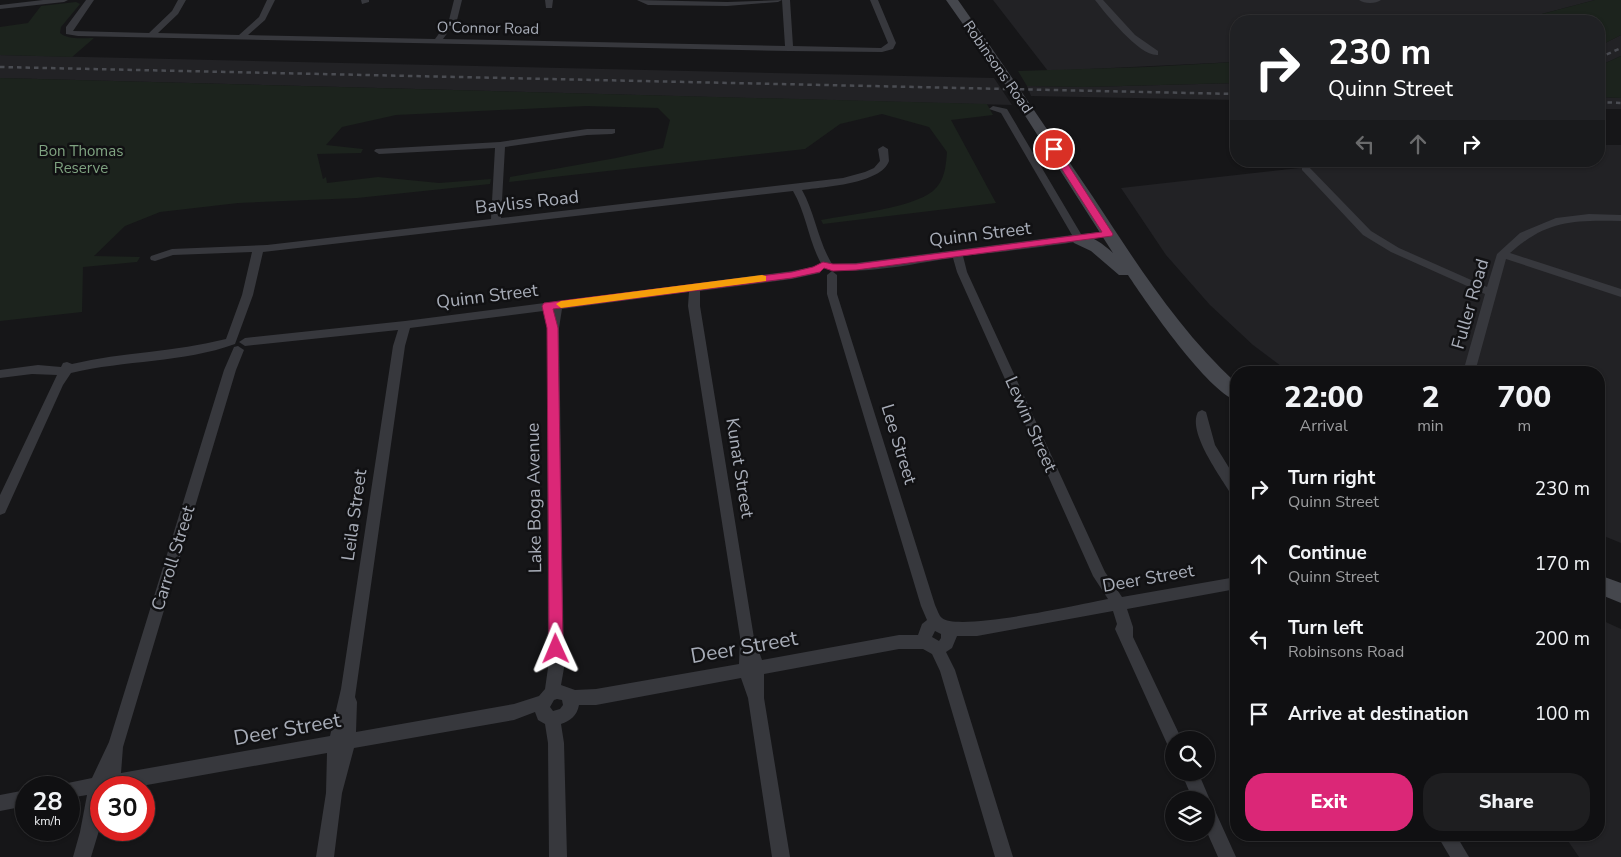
<!DOCTYPE html>
<style>
body{margin:0;font-family:"Nunito Sans",sans-serif;background:#1e1e20;color:#f1f3f6;height:100vh;display:flex;flex-direction:column;font-size:19px;white-space:nowrap}
*{box-sizing:border-box;margin:0}
p{font-size:16px;color:#9c9d9f}
.icon{flex:none;width:28px;height:28px;fill:none;stroke:currentColor;stroke-width:2;stroke-linecap:round;stroke-linejoin:round}
.map{position:relative;flex:1;overflow:hidden}
.panel{position:absolute;left:1230px;top:366px;width:375px;height:475px;display:flex;flex-direction:column;background:#101012;border-radius:20px;box-shadow:0 1px 4px #0004,0 0 0 1px #303032}
.panel>*{flex:none}
.banner{position:absolute;left:1230px;top:15px;width:375px;height:152px;border-radius:20px;box-shadow:0 1px 4px #0004,0 0 0 1px #303032;background:#202124;color:#fff;overflow:hidden}
.tools{position:absolute;left:1165px;top:731px;display:grid;gap:10px}
.tools a{display:grid;place-items:center;width:50px;height:50px;border-radius:50%;background:#101012;box-shadow:0 1px 4px #0004,0 0 0 1px #303032;font-size:25px}
.speed{position:absolute;left:15px;top:776px;display:flex;gap:10px;font-size:25px;font-weight:700;text-align:center}
.speed>*{display:grid;place-content:center;width:65px;height:65px;border-radius:50%;background:#101012;box-shadow:0 1px 4px #0004,0 0 0 1px #303032;line-height:1}
.speed small{font-size:12px;font-weight:400}
.speed .limit{border:8px solid #d22;background:#fff;color:#111}
.pin{position:absolute;display:grid;place-items:center;width:42px;height:42px;color:#fff;margin:-21px;border:2px solid #fff;border-radius:50%;box-shadow:0 1px 5px #0007}
.me{position:absolute;width:55px;margin:-28px;rotate:359deg;stroke-linejoin:round;filter:drop-shadow(0 0 4px #0008)}
.turn{display:flex;align-items:center;gap:18px;height:105px;padding:0 15px;font-size:22px}
.turn .icon{width:65px;height:65px;stroke-width:2.5}
.turn b{display:block;font-size:35px;line-height:42px}
.lanes{display:flex;align-items:center;height:48px;padding:0 15px;background:#0003;justify-content:center;gap:25px;direction:ltr}
.lanes .off{opacity:.35}
.eta{display:flex;justify-content:space-evenly;align-items:center;height:85px;text-align:center}
.eta b{font-size:30px;font-weight:800;line-height:35px}
.action{display:flex;gap:10px;margin-top:auto;padding:10px 15px}
.action a{flex:1;height:58px;border-radius:20px;background:#db2777;color:#fff;font-size:20px;font-weight:800;line-height:58px;text-align:center}
.action a+a{background:#1e1e20;color:#f1f3f6}
ul{padding:0;list-style:none}
li{display:flex;align-items:center;gap:15px;height:75px;padding:0 15px}
li div{flex:1}
li b{display:block;font-size:19px}
li em{font-style:normal}
.map>svg:first-child{display:block}
.built{fill:#222225}
.green{fill:#1c231d}
.lines{fill:none;stroke-linecap:round;stroke-linejoin:round}
.minor{fill:#37383d;fill-rule:evenodd}
.secondary{fill:#45474d;fill-rule:evenodd}
.rail{stroke:#4a4c52;stroke-width:2.5;stroke-dasharray:4.5 4;stroke-linecap:butt}
.route{fill:#db2777;stroke:#8e194d}
.slow{fill:#f59e0b}
.labels{text-anchor:middle;dominant-baseline:central;stroke-width:5;stroke-linejoin:round;paint-order:stroke}
.far-street-label{font-size:15px;fill:#a8adb8;stroke:#111113}
.far-park-label{font-size:15px;fill:#7fa381;stroke:#111113}
.street-label{font-size:18px;fill:#a8adb8;stroke:#111113}
.near-street-label{font-size:21px;fill:#a8adb8;stroke:#111113}
</style>
<div class="map">
<svg width="1621" height="857" viewBox="0 0 1621 857">
<rect width="100%" height="100%" fill="#161618"/>
<g class="built">
<path d="M993,0H1595L1515,21H1236V62L1048,71Z"/>
<path d="M1621,35V56L1599,66V46Z"/>
<path d="M0,55L994,78L1012,105L0,78Z"/>
<path d="M1236,83V100L1031,96L1027,86L1085,87Z"/>
<path d="M1599,97L1621,98V109H1599Z"/>
<path d="M1599,145H1621V543L1599,534V372H1289L1253,345L1210,305L1166,255L1121,188L1362,161H1599Z"/>
<path d="M1599,619L1621,629V857H1579L1564,835H1599Z"/>
</g>
<g class="green">
<path d="M1595,0H1621V35L1599,46V21H1515Z"/>
<path d="M76,2L80,4L61,27L60,33C68,40 83,38 94,38L72,57L0,55V27L28,23L41,6Z"/>
<path d="M1621,56V98L1599,97V66Z"/>
<path d="M1236,62V83L1085,87L1027,86L1018,71L1147,67Z"/>
<path d="M0,78L987,104L993,115L951,120L996,203L823,224L821,220C851,214 910,209 933,191C945,181 946,165 947,152L929,127L882,114L840,124L805,149L509,182L510,177L616,158L663,148L670,120L658,108L586,106L396,115L342,127L326,145L363,149L361,153L317,154L323,179L326,177L327,183L378,177L439,183L491,179L490,184L357,198L238,203L160,212L125,226L94,256L140,257L137,262L83,267L82,312L0,321Z"/>
</g>
<g class="lines">
<g class="minor">
<path d="M43,0H68L64,2L0,9V5Z"/>
<path d="M86,0H94L73,31L149,33L172,11L178,0H186L178,14L158,33L239,35L259,17L267,0H275L265,20L248,35L435,39L449,20L454,0H462L457,20L443,39L785,46L782,0H790L793,46L881,48L888,43L870,0H878L896,43L893,49L882,52L789,51L78,36L66,34V27Z"/>
<path d="M361,0H369V2L362,4Z"/>
<path d="M545,0H553L552,8H546Z"/>
<path d="M637,0L727,2L782,0L778,2L727,6L648,5Z"/>
<path d="M1095,0H1103L1135,35L1158,51V55C1140,57 1106,14 1095,0Z"/>
<path d="M1359,0H1381C1376,4 1364,4 1359,0Z"/>
<path d="M993,106L1007,109L1081,234L1108,231L1113,234C1107,240 983,254 963,256L967,272L1105,572L1122,597L1236,577V589L1127,609L1133,627V637L1182,740H1174V748L1168,746L1115,629L1117,624L1113,611L977,636H957L952,648L946,652L955,670L1013,857H995L940,671L932,654L923,649H899L764,674V698L790,857H772L748,698L741,678L596,705H579C577,716 570,721 561,724L564,743L567,857H549L548,743L545,724L538,720L535,712L514,720L354,748L342,793L334,857H316L326,793L327,753L130,788H101V824L91,857H73L80,832L87,795L69,798V788H62L63,784L92,778L109,742L224,370L234,347L238,346L244,350L236,370L123,747L121,773L330,736L341,689L393,346L398,330L245,346L239,342L245,338L405,321L792,271L816,266L820,267L821,270L820,273L792,279L700,291V306L754,638L762,660L899,635H918L922,624L927,620L921,606L827,294V275L832,271L837,275V294L935,605C937,609 939,616 942,618C958,632 1082,604 1108,599L1093,576L957,272L953,258C915,263 858,277 823,267C809,244 807,215 793,191L263,252L253,295L235,344C183,363 125,360 71,373L63,385L5,513L0,515V495L57,375L32,374L0,378V370L38,365L61,367L63,363L67,362L72,364C123,352 175,352 226,339L242,295L252,252L173,255L155,261L151,260L150,258L151,256L172,249L267,245L491,219L495,148L379,154L374,151L376,149L500,142L587,129H615V133L612,134L587,135L505,147L501,218L843,178L865,172L874,168L880,161L878,149L883,146L888,149L889,161C881,184 823,187 802,190C815,213 818,241 832,264L856,263L1072,235L1001,113L989,109ZM689,292L688,306L740,637L739,664L596,689L575,690L561,685L564,668L559,328L562,309ZM551,310L547,328L548,668L545,689L539,696L514,704L356,732L357,702L355,697L405,346L410,328ZM935,631L941,634V638L939,641L932,637ZM557,699L562,700L563,705L560,709L553,711L550,707L554,700Z"/>
<path d="M1305,165L1308,166L1371,231L1399,248L1487,287L1497,254L1520,233L1556,218L1589,214L1621,215V221C1573,220 1547,220 1510,253L1621,289V297L1506,259L1475,372H1463L1485,294L1391,252L1363,235L1302,170V166Z"/>
<path d="M1202,410L1206,412L1215,445L1236,479V495L1231,494C1221,477 1187,432 1198,412Z"/>
<path d="M1181,772H1198L1210,800L1209,803L1212,804L1236,857H1218L1206,830V800H1193Z"/>
<path d="M26,790V806L0,811V795Z"/>
<path d="M1437,835H1456L1469,857H1450Z"/>
</g>
<g class="secondary">
<path d="M946,0H958C1004,65 1048,131 1093,197C1137,264 1177,328 1236,383V400C1209,393 1145,301 1128,275H1119L1091,251L1074,243L1071,239L1074,235C1088,232 1103,244 1113,253L1001,78Z"/>
<path d="M1599,575L1621,583V603L1599,594Z"/>
</g>
<g class="rail">
<path d="M1599,58L1621,48"/>
<path d="M0,67L1236,94"/>
<path d="M1599,102L1621,103"/>
</g>
</g>
<path class="route" d="M1051,147L1058,149L1113,234L1112,236L856,270L833,271L824,268L820,272L792,278L553,309L558,328L563,649L561,654L556,656L551,654L549,649L547,328L542,306L544,303L792,272L813,267L823,262L833,264H856L1102,232L1049,149Z"/>
<path class="slow" d="M762,275L766,276V281L561,308L556,304L561,301Z"/>
<g class="labels">
<g class="far-street-label">
<text transform="translate(488 28) rotate(1)">O'Connor Road</text>
<text transform="translate(998 67) rotate(55)">Robinsons Road</text>
</g>
<g class="far-park-label">
<text x="81" y="151">Bon Thomas<tspan x="81" dy="17">Reserve</tspan></text>
</g>
<g class="street-label">
<text transform="translate(527 202) rotate(-6)">Bayliss Road</text>
<text transform="translate(980 234) rotate(-7)">Quinn Street</text>
<text transform="translate(487 296) rotate(-7)">Quinn Street</text>
<text transform="translate(1470 304) rotate(-74)">Fuller Road</text>
<text transform="translate(1031 424) rotate(66)">Lewin Street</text>
<text transform="translate(899 444) rotate(73)">Lee Street</text>
<text transform="translate(740 468) rotate(81)">Kunat Street</text>
<text transform="translate(534 498) rotate(-91)">Lake Boga Avenue</text>
<text transform="translate(354 515) rotate(-82)">Leila Street</text>
<text transform="translate(173 558) rotate(-73)">Carroll Street</text>
<text transform="translate(1148 578) rotate(-10)">Deer Street</text>
</g>
<g class="near-street-label">
<text transform="translate(744 647) rotate(-10)">Deer Street</text>
<text transform="translate(287 729) rotate(-10)">Deer Street</text>
</g>
</g>
</svg>
<div class="tools">
<a><svg class="icon" aria-label="search" viewBox="0 0 24 24"><circle cx="10" cy="10" r="6"/><path d="M15 15l6 6"/></svg></a>
<a><svg class="icon" aria-label="layers" viewBox="0 0 24 24"><path d="M12 4l9 5-9 5-9-5zM3 14l9 5 9-5"/></svg></a>
</div>
<div class="speed"><div>28<small>km/h</small></div><div class="limit">30</div></div>
<div class="pin" style="left:1054px;top:149px;background:#d93025"><svg class="icon" aria-label="arrive" viewBox="0 0 24 24"><path d="M6 21V4h12l-3 4 3 4H6"/></svg></div>
<svg class="me" style="left:556px;top:649px" viewBox="-20 -20 40 40"><path d="M0-17L14 15 0 8-14 15z" fill="#db2777" stroke="#fff" stroke-width="4"/></svg>
<div class="banner">
<div class="turn"><svg class="icon" aria-label="right" viewBox="0 0 24 24"><path d="M7 20v-9h11M14 6l5 5-5 5"/></svg><div><b>230 m</b>Quinn Street</div></div>
<div class="lanes"><svg class="icon off" aria-label="left" viewBox="0 0 24 24"><path d="M17 20v-9H6M10 6l-5 5 5 5"/></svg><svg class="icon off" aria-label="ahead" viewBox="0 0 24 24"><path d="M12 20V5M6 11l6-6 6 6"/></svg><svg class="icon" aria-label="right" viewBox="0 0 24 24"><path d="M7 20v-9h11M14 6l5 5-5 5"/></svg></div>
</div>
<section class="panel">
<div class="eta">
<div><b>22:00</b><p>Arrival</p></div>
<div><b>2</b><p>min</p></div>
<div><b>700</b><p>m</p></div>
</div>
<ul>
<li><svg class="icon" aria-label="right" viewBox="0 0 24 24"><path d="M7 20v-9h11M14 6l5 5-5 5"/></svg><div><b>Turn right</b><p>Quinn Street</p></div><em>230 m</em></li>
<li><svg class="icon" aria-label="ahead" viewBox="0 0 24 24"><path d="M12 20V5M6 11l6-6 6 6"/></svg><div><b>Continue</b><p>Quinn Street</p></div><em>170 m</em></li>
<li><svg class="icon" aria-label="left" viewBox="0 0 24 24"><path d="M17 20v-9H6M10 6l-5 5 5 5"/></svg><div><b>Turn left</b><p>Robinsons Road</p></div><em>200 m</em></li>
<li><svg class="icon" aria-label="arrive" viewBox="0 0 24 24"><path d="M6 21V4h12l-3 4 3 4H6"/></svg><div><b>Arrive at destination</b></div><em>100 m</em></li>
</ul>
<div class="action"><a>Exit</a><a>Share</a></div>
</section>
</div>
